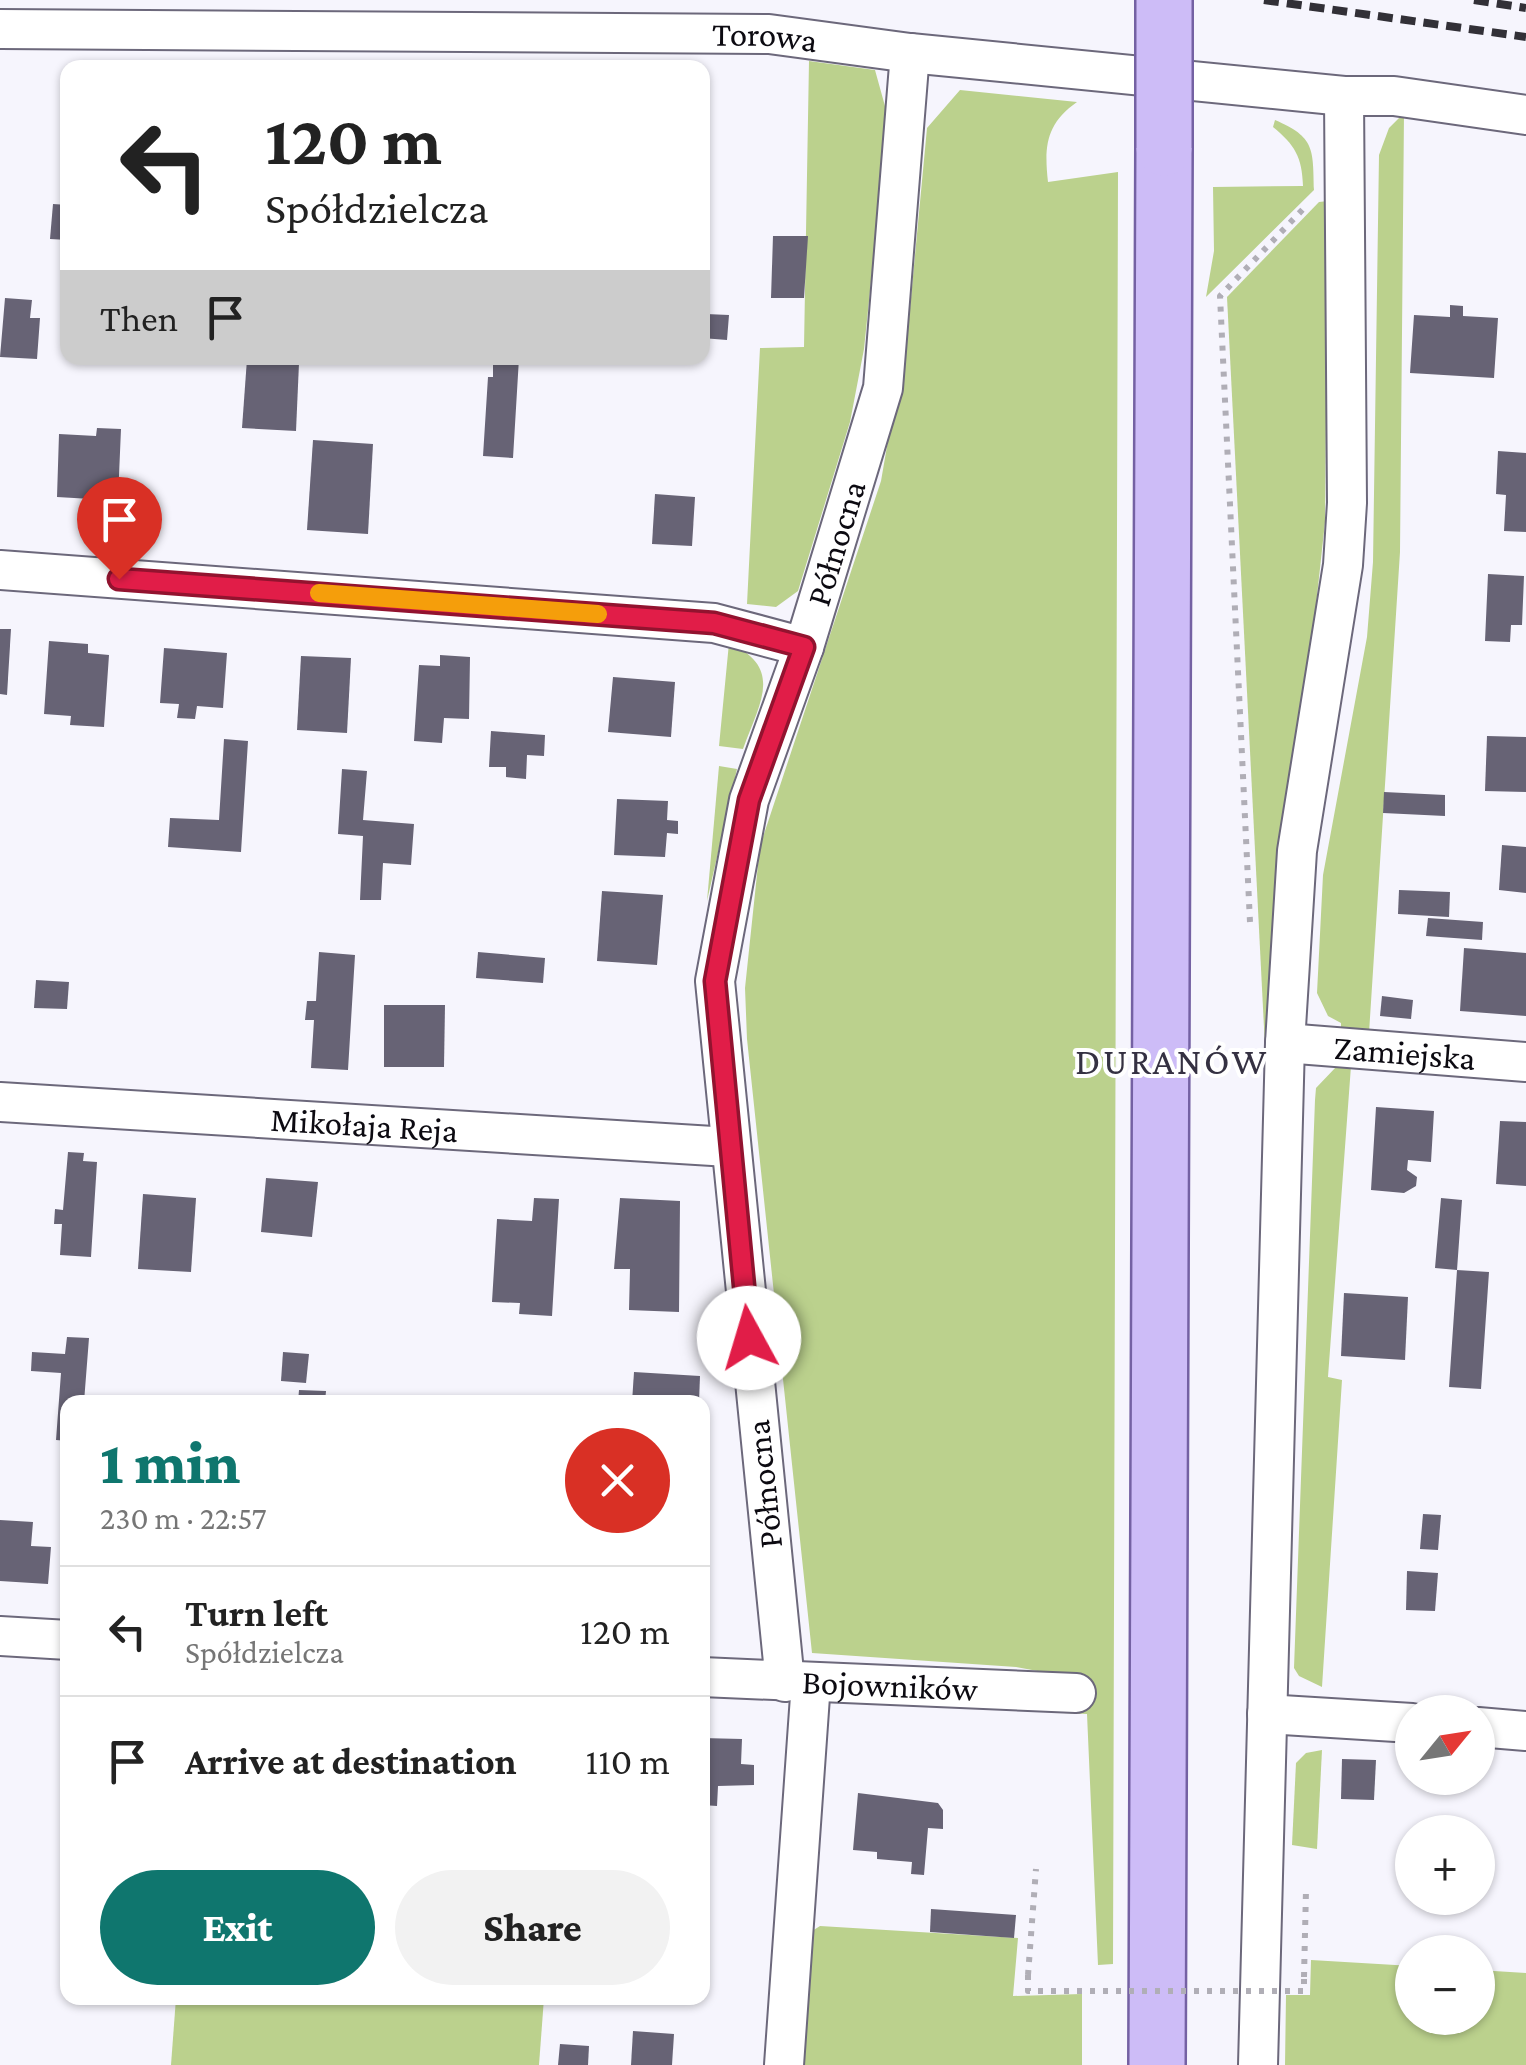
<!DOCTYPE html>
<meta charset="utf-8">
<style>
body{margin:0;font-family:"Crimson Pro",serif;background:#f2f2f2;color:#222;height:100vh;display:flex;flex-direction:column;font-size:38px;white-space:nowrap}
*{box-sizing:border-box;margin:0}
p{font-size:32px;color:#767676}
.icon{flex:none;width:55px;height:55px;fill:none;stroke:currentColor;stroke-width:2;stroke-linecap:round;stroke-linejoin:round}
.map{position:relative;flex:1;overflow:hidden}
.details{position:absolute;left:60px;top:1395px;width:650px;height:610px;display:flex;flex-direction:column;background:#fff;border-radius:20px;box-shadow:0 2px 8px #0004}
.details>*{flex:none}
.top-card{position:absolute;left:60px;top:60px;width:650px;height:305px;border-radius:20px;box-shadow:0 2px 8px #0004;background:#fff;color:#222;overflow:hidden}
.needle{width:65px;rotate:60deg}
.fabs{position:absolute;left:1395px;top:1695px;display:grid;gap:20px}
.fabs a{display:grid;place-items:center;width:100px;height:100px;border-radius:50%;background:#fff;box-shadow:0 2px 8px #0004;font-size:50px}
.pin{position:absolute;display:grid;place-items:center;width:85px;height:85px;color:#fff;margin:-102px -42px;border-radius:50% 50% 50% 0;rotate:-45deg;box-shadow:0 0 10px #0007}
.pin .icon{rotate:45deg}
.me{position:absolute;width:110px;margin:-55px;rotate:354deg;stroke-linejoin:round;filter:drop-shadow(0 0 8px #0008)}
.turn{display:flex;align-items:center;gap:35px;height:210px;padding:0 40px;font-size:45px}
.turn .icon{width:130px;height:130px;stroke-width:2.5}
.turn b{display:block;font-size:70px;line-height:85px}
.then{display:flex;align-items:center;height:95px;padding:0 40px;background:#0003;gap:20px;font-size:38px}
.round{display:grid;place-items:center;flex:none;width:105px;height:105px;border-radius:52px;background:#f2f2f2}
.head{display:flex;align-items:center;justify-content:space-between;height:170px;padding:0 40px}
h1{font-size:60px;font-weight:800;line-height:75px;color:#0f766e}
.button{display:flex;gap:20px;margin-top:auto;padding:20px 40px}
.button a{flex:1;height:115px;border-radius:60px;background:#0f766e;color:#fff;font-size:40px;font-weight:800;line-height:115px;text-align:center}
.button a+a{background:#f2f2f2;color:#222}
ul{padding:0;list-style:none}
li{display:flex;align-items:center;gap:30px;height:130px;padding:0 40px;border-top:2px solid #e0e0e0}
li div{flex:1}
li b{display:block;font-size:38px}
li em{font-style:normal}
.map>svg:first-child{display:block}
.green{fill:#bbd18d}
.building{fill:#676375}
.lines{fill:none;stroke-linecap:round;stroke-linejoin:round}
.minor-casing{stroke:#6c687b;stroke-width:42}
.primary-casing{stroke:#7461a3;stroke-width:60}
.path{stroke:#b0aeb6;stroke-width:6;stroke-dasharray:5 8;stroke-linecap:butt}
.minor{stroke:#fff;stroke-width:38}
.primary{stroke:#cdbcf7;stroke-width:55}
.rail{stroke:#323037;stroke-width:8;stroke-dasharray:15 8;stroke-linecap:butt}
.primary-bridge-casing{stroke:#7461a3;stroke-width:60;stroke-linecap:butt}
.path-bridge{stroke:#b0aeb6;stroke-width:6;stroke-dasharray:5 8;stroke-linecap:butt}
.primary-bridge{stroke:#cdbcf7;stroke-width:55}
.route-casing{stroke:#92132f;stroke-width:25}
.route{stroke:#e11d48;stroke-width:18}
.slow{stroke:#f59e0b;stroke-width:18}
.labels{text-anchor:middle;dominant-baseline:central;stroke-width:8;stroke-linejoin:round;paint-order:stroke}
.street-label{font-size:35px;fill:#0c0a11;stroke:#fff}
.neighbourhood-label{font-size:38px;letter-spacing:2.5px;fill:#353142;stroke:#fff}
</style>
<div class="map">
<svg width="1526" height="2065" viewBox="0 0 1526 2065">
<rect width="100%" height="100%" fill="#f6f5fd"/>
<g class="green">
<path d="M809,61L875,70L888,117L864,349L850,422L798,591L776,607L747,604L760,348L804,347Z"/>
<path d="M960,90L1077,102C1046,124 1044,146 1048,182L1118,172L1113,1964L1098,1965L1087,1714L1064,1713L1059,1675L1016,1667L812,1653L747,1039L745,988L760,846L881,481L909,319L927,128Z"/>
<path d="M1404,113L1400,552L1369,1033L1341,1032V1023L1328,1016L1317,993L1323,875L1367,637L1373,562L1379,155L1389,128Z"/>
<path d="M1275,120C1315,137 1313,149 1314,190L1206,297L1214,251L1213,187L1303,186C1302,157 1295,145 1273,127Z"/>
<path d="M1328,201L1325,522L1266,1067L1227,297L1319,202Z"/>
<path d="M729,643C785,668 759,704 743,749L719,746Z"/>
<path d="M719,766L737,769L707,901Z"/>
<path d="M1337,1066H1351L1328,1377L1342,1380L1322,1687L1299,1676L1294,1668L1315,1100L1316,1088Z"/>
<path d="M1322,1750L1317,1849L1292,1845L1296,1763L1306,1753Z"/>
<path d="M820,1926L1018,1938L1013,1996L1082,1994V2065H799L809,1933Z"/>
<path d="M1311,1960L1412,1966V2018H1478V1970L1526,1973V2065H1285L1286,1995H1310Z"/>
<path d="M176,1998H544L539,2065H171Z"/>
</g>
<g class="building">
<path d="M53,204L68,205V240L50,239Z"/>
<path d="M773,236H808L804,298H771Z"/>
<path d="M5,298L32,300L30,318H40L37,359L0,357Z"/>
<path d="M702,299H707L706,314L729,315L727,340L702,338Z"/>
<path d="M1450,305L1463,306V316L1498,318L1494,378L1410,373L1414,315L1450,317Z"/>
<path d="M493,358H519L513,458L483,456L488,377H493Z"/>
<path d="M247,359L299,363L296,431L242,428Z"/>
<path d="M97,428L121,429L117,522L91,521V499L57,497L59,434L96,436Z"/>
<path d="M313,440L373,444L368,534L307,530Z"/>
<path d="M1498,451L1526,453V532L1504,531L1506,495L1496,494Z"/>
<path d="M655,494L695,497L692,546L652,544Z"/>
<path d="M1488,574L1524,576L1522,625H1511L1510,642L1485,641Z"/>
<path d="M0,629H11L7,695L0,694Z"/>
<path d="M49,641L88,644V653L109,655L104,727L70,725L71,716L44,714Z"/>
<path d="M164,648L227,653L223,708L197,706L195,719L177,718L179,704L160,703Z"/>
<path d="M440,655L470,657L469,719L444,718L442,743L414,741L419,665L440,666Z"/>
<path d="M301,656L351,658L347,733L297,730Z"/>
<path d="M613,677L675,682L671,737L608,732Z"/>
<path d="M491,731L545,735L544,756L527,755L526,779L506,777V767H489Z"/>
<path d="M1487,736L1526,737V792L1485,791Z"/>
<path d="M224,739L248,741L241,852L168,847L170,818L219,820Z"/>
<path d="M342,769L367,771L363,820L414,824L411,865L383,863L381,900H360L363,836L338,834Z"/>
<path d="M1384,792L1445,795V816L1383,813Z"/>
<path d="M617,799L668,801L667,820L678,821V834L667,833L665,857L614,855Z"/>
<path d="M1502,845L1526,847V893L1499,890Z"/>
<path d="M1399,890L1450,892L1449,917L1398,914Z"/>
<path d="M602,891L663,895L657,965L597,961Z"/>
<path d="M1428,918L1483,922L1482,940L1426,936Z"/>
<path d="M1464,948L1526,953V1016L1460,1011Z"/>
<path d="M319,952L355,955L348,1070L311,1068L314,1020H305L307,1001H316Z"/>
<path d="M478,952L545,958L543,983L476,978Z"/>
<path d="M36,980L69,982L67,1009L34,1008Z"/>
<path d="M1382,996L1413,1000L1411,1019L1380,1016Z"/>
<path d="M384,1005H445L444,1067H384Z"/>
<path d="M1376,1107L1434,1111L1431,1162L1408,1160L1407,1170L1417,1177L1416,1186L1404,1193L1371,1190Z"/>
<path d="M1500,1121L1526,1122V1186L1496,1184Z"/>
<path d="M68,1152L84,1153L83,1161L97,1162L91,1257L60,1255L62,1224H54L55,1209L63,1210Z"/>
<path d="M266,1178L318,1182L312,1237L261,1232Z"/>
<path d="M143,1194L196,1198L191,1272L138,1269Z"/>
<path d="M534,1198L559,1199L552,1316L519,1314L520,1303L492,1302L497,1219L532,1221Z"/>
<path d="M620,1198L680,1201L679,1312L629,1310L630,1269H614Z"/>
<path d="M1441,1198L1462,1200L1457,1270L1489,1272L1481,1389L1449,1387L1457,1270L1435,1268Z"/>
<path d="M1344,1293L1408,1297L1405,1360L1341,1356Z"/>
<path d="M67,1337L89,1338L84,1402H68V1441L56,1440L61,1373L31,1371L32,1352L65,1354Z"/>
<path d="M283,1352L309,1354L306,1383L281,1381Z"/>
<path d="M634,1372L700,1376L699,1402H632Z"/>
<path d="M299,1390L326,1391L325,1402H298Z"/>
<path d="M1423,1514L1441,1515L1438,1550L1420,1549Z"/>
<path d="M0,1520L33,1522L31,1546L51,1547L48,1584L0,1581Z"/>
<path d="M1407,1571L1438,1573L1435,1611L1406,1610Z"/>
<path d="M702,1738L742,1739L741,1764L754,1765V1785L718,1786L717,1806L702,1805Z"/>
<path d="M1342,1759L1376,1760L1374,1800L1341,1799Z"/>
<path d="M858,1793L938,1803L943,1810V1829L928,1828L924,1875L911,1874L912,1862L877,1859V1852L853,1850Z"/>
<path d="M931,1909L1016,1915L1014,1938L930,1932Z"/>
<path d="M633,2031L674,2034L672,2065H631Z"/>
<path d="M560,2044L589,2046L588,2065H558Z"/>
</g>
<g class="lines">
<defs>
<g id="minor">
<path id="s1" d="M0,29L769,34L910,53L1344,96H1394L1526,115"/>
<path d="M0,570L714,623L804,647"/>
<path id="s2" d="M1285,1043L1526,1062"/>
<path id="s3" d="M0,1102L729,1147"/>
<path d="M0,1636L68,1640"/>
<path id="s4" d="M702,1677L1076,1693"/>
<path id="s5" d="M785,1682L715,981L749,800L804,647L883,388L910,53"/>
<path d="M1267,1714L1412,1723"/>
<path d="M1478,1727L1526,1731"/>
<path d="M784,2065L811,1682"/>
<path d="M1258,2065L1285,1043L1297,851L1343,565L1347,503L1344,96"/>
</g>
<path id="primary" d="M1157,2065L1164,148"/>
</defs>
<use href="#minor" class="minor-casing"/>
<use href="#primary" class="primary-casing"/>
<g class="path">
<path d="M1250,922L1220,296L1307,205"/>
<path d="M1028,1975L1036,1869"/>
<path d="M1304,1977L1306,1890"/>
</g>
<use href="#minor" class="minor"/>
<use href="#primary" class="primary"/>
<g class="rail">
<path d="M1264,0L1526,37"/>
<path d="M1474,0L1526,8"/>
</g>
<defs>
<path id="primary-bridge" d="M1164,0V148"/>
</defs>
<use href="#primary-bridge" class="primary-bridge-casing"/>
<path class="path-bridge" d="M1028,1975V1991H1304V1977"/>
<use href="#primary-bridge" class="primary-bridge"/>
</g>
<g class="lines">
<defs>
<path id="route" d="M119,579L714,623L804,647L749,800L715,981L749,1338"/>
</defs>
<use href="#route" class="route-casing"/>
<use href="#route" class="route"/>
<path class="slow" d="M319,593L598,614"/>
</g>
<g class="labels">
<g class="street-label">
<text stroke="none"><textPath href="#s1" startOffset="765">Torowa</textPath></text>
<text stroke="none"><textPath href="#s5" startOffset="1160">Północna</textPath></text>
<text stroke="none"><textPath href="#s2" startOffset="120">Zamiejska</textPath></text>
<text stroke="none"><textPath href="#s3" startOffset="365">Mikołaja Reja</textPath></text>
<text transform="translate(764 1484) rotate(-96)">Północna</text>
<text stroke="none"><textPath href="#s4" startOffset="188">Bojowników</textPath></text>
</g>
<g class="neighbourhood-label">
<text x="1172" y="1061">DURANÓW</text>
</g>
</g>
</svg>
<div class="fabs">
<a><svg class="needle" viewBox="-14 -14 28 28"><path d="M0-13l5 13h-10z" fill="#e53935"/><path d="M0 13l5-13h-10z" fill="#767676"/></svg></a>
<a>+</a>
<a>−</a>
</div>
<div class="pin" style="left:119px;top:579px;background:#d93025"><svg class="icon" aria-label="arrive" viewBox="0 0 24 24"><path d="M6 21V4h12l-3 4 3 4H6"/></svg></div>
<svg class="me" style="left:749px;top:1338px" viewBox="-20 -20 40 40"><circle r="19" fill="#fff"/><path d="M0-13L10 11 0 6-10 11z" fill="#e11d48"/></svg>
<div class="top-card">
<div class="turn"><svg class="icon" aria-label="left" viewBox="0 0 24 24"><path d="M17 20v-9H6M10 6l-5 5 5 5"/></svg><div><b>120 m</b>Spółdzielcza</div></div>
<div class="then">Then<svg class="icon" aria-label="arrive" viewBox="0 0 24 24"><path d="M6 21V4h12l-3 4 3 4H6"/></svg></div>
</div>
<section class="details">
<div class="head"><div><h1>1 min</h1><p>230 m · 22:57</p></div><a class="round" style="background:#d93025;color:#fff"><svg class="icon" aria-label="close" viewBox="0 0 24 24"><path d="M6 6l12 12M18 6L6 18"/></svg></a></div>
<ul>
<li><svg class="icon" aria-label="left" viewBox="0 0 24 24"><path d="M17 20v-9H6M10 6l-5 5 5 5"/></svg><div><b>Turn left</b><p>Spółdzielcza</p></div><em>120 m</em></li>
<li><svg class="icon" aria-label="arrive" viewBox="0 0 24 24"><path d="M6 21V4h12l-3 4 3 4H6"/></svg><div><b>Arrive at destination</b></div><em>110 m</em></li>
</ul>
<div class="button"><a>Exit</a><a>Share</a></div>
</section>
</div>
